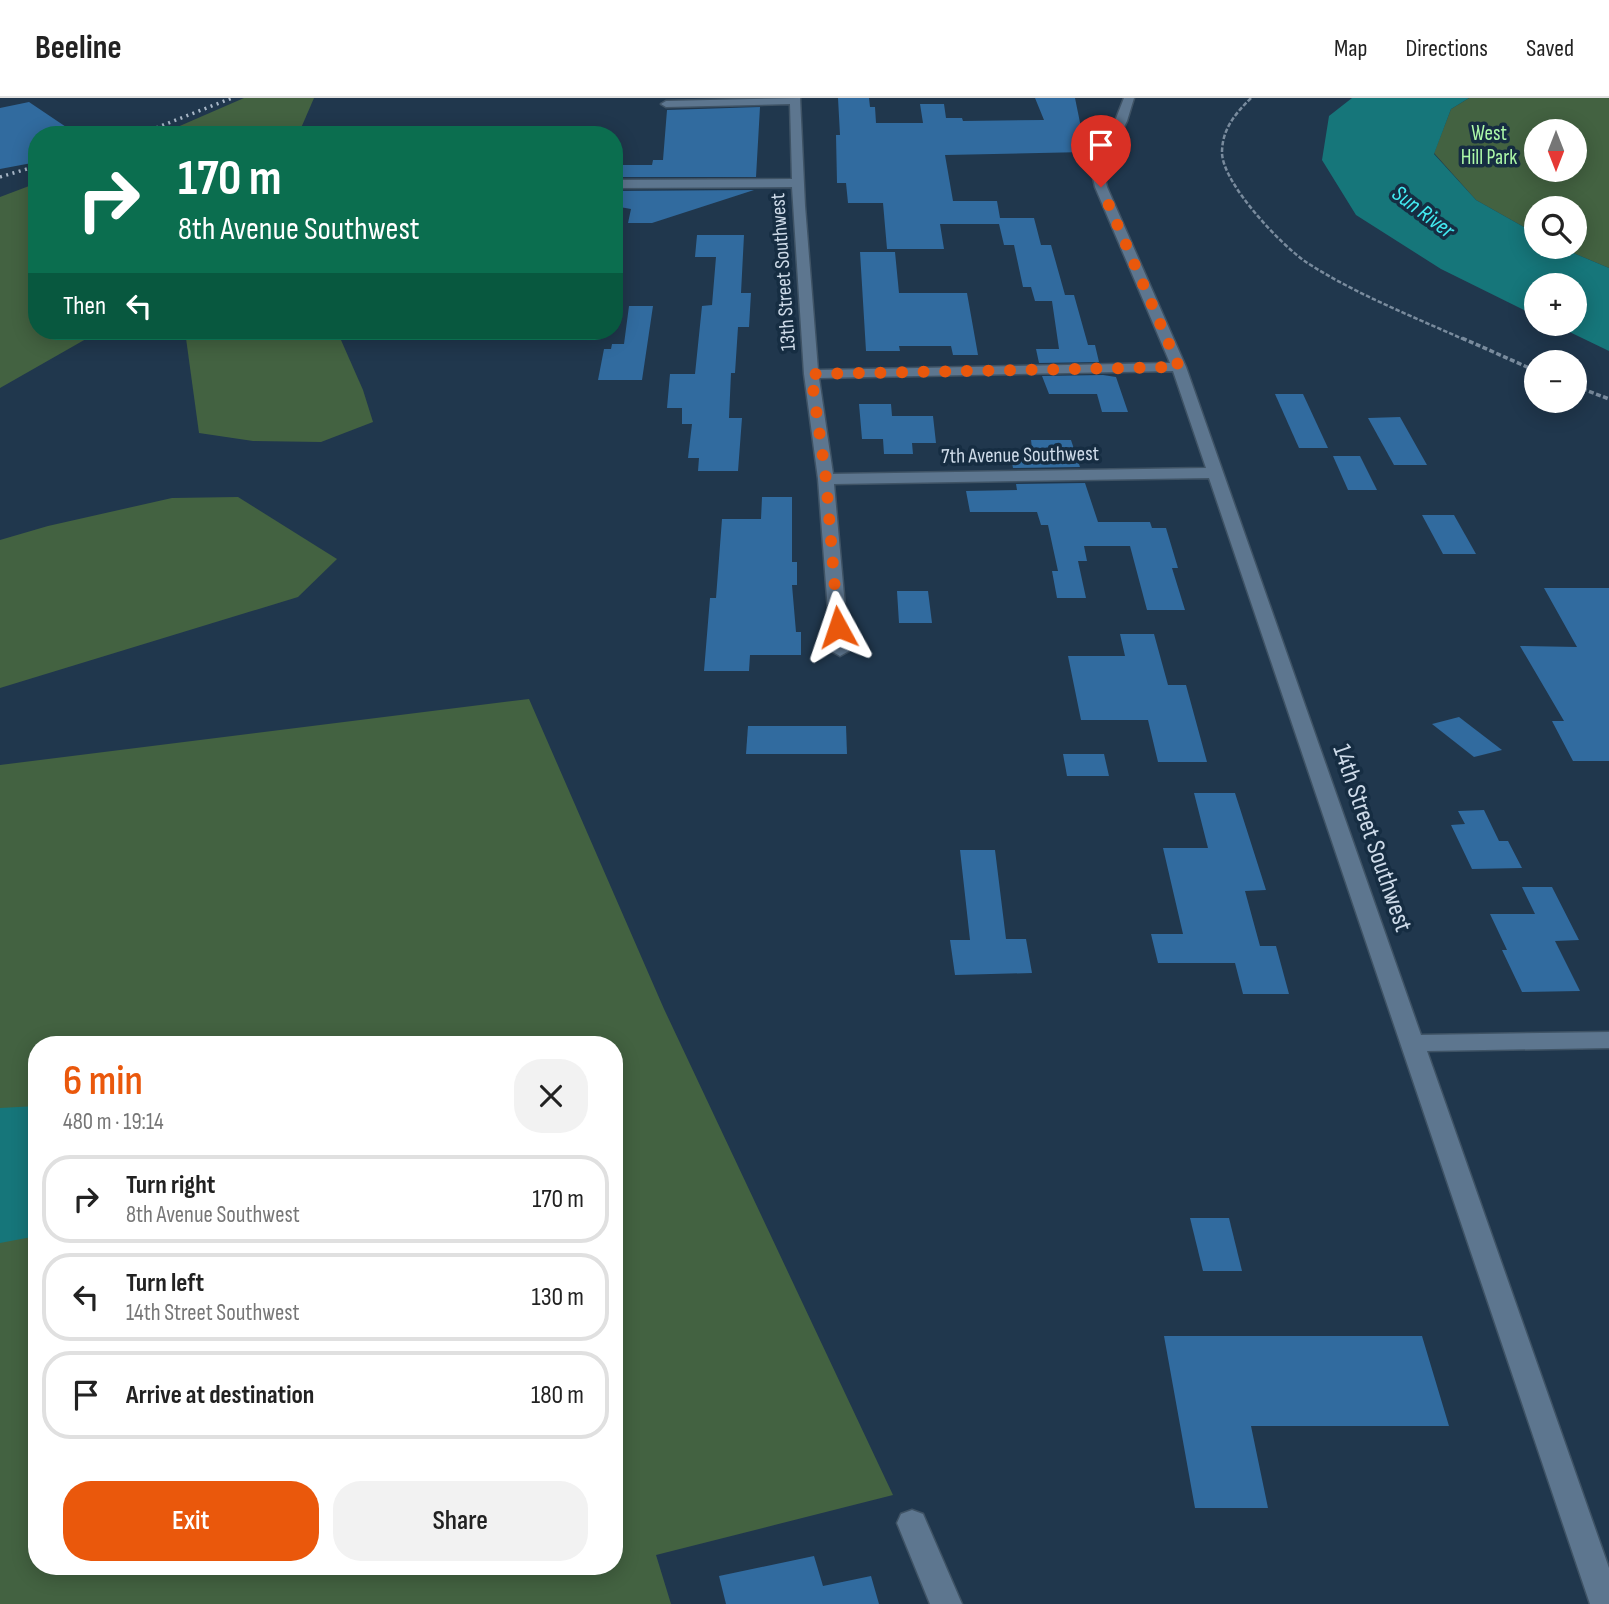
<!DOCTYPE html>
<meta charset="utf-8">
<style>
body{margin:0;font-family:"Sofia Sans Condensed",sans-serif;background:#f2f2f2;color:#222;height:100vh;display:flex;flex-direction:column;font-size:26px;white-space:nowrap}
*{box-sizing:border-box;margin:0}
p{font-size:23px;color:#767676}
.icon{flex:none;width:38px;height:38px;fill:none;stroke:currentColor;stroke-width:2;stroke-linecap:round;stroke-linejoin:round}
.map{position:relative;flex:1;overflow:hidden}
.details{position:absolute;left:28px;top:938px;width:595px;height:539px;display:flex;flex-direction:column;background:#fff;border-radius:28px;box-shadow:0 4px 18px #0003}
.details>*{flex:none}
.guide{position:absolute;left:28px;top:28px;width:595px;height:214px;border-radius:28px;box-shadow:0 4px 18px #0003;background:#0b6e4f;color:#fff;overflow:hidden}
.needle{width:46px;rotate:180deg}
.controls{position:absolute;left:1524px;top:21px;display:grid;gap:14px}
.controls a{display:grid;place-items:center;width:63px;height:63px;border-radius:50%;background:#fff;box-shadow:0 4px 18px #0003;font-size:35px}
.pin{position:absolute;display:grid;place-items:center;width:60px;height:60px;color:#fff;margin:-72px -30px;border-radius:50% 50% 50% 0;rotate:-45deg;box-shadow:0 0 7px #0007}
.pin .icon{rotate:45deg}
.me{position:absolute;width:77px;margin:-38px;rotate:355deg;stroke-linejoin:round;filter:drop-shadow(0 0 5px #0008)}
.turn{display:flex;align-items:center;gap:24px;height:147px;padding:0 35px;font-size:32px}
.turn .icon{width:91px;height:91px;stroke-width:2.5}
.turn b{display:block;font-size:49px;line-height:60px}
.then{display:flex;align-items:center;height:66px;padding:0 35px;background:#0003;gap:14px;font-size:26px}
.round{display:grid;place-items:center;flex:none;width:74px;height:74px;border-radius:28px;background:#f2f2f2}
.head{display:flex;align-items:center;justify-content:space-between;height:119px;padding:0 35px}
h1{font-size:42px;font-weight:600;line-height:52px;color:#ea580c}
.primary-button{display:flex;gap:14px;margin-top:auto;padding:14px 35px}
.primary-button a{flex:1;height:80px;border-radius:28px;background:#ea580c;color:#fff;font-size:28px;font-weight:600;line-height:80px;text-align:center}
.primary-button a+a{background:#f2f2f2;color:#222}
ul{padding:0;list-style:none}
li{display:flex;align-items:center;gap:21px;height:88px;margin:0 14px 10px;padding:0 21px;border:4px solid #e0e0e0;border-radius:28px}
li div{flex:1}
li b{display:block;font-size:26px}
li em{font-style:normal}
header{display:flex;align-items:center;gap:42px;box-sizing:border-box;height:98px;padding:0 35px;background:#fff;border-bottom:2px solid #e0e0e0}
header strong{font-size:33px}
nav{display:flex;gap:38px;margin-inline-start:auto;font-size:24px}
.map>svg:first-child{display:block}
.green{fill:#436241;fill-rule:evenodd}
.water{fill:#16767a}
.building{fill:#316b9f}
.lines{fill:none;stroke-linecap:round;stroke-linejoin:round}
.minor-casing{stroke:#3f5365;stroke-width:3}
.path-far1{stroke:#798b9d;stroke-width:2.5;stroke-dasharray:4.5 2;stroke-linecap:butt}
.path{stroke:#798b9d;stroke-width:3.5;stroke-dasharray:5 2.5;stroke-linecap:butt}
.minor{fill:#5d768f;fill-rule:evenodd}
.rail{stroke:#a8b7c7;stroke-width:3.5;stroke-dasharray:2 4.5;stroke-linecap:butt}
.route{stroke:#ea580c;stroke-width:12;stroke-dasharray:0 21.6}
.labels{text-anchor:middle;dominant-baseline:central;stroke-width:7;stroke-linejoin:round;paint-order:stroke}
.far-park-label{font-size:21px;fill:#adfaa9;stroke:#162d42}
.far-street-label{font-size:21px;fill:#cedbe9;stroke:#162d42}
.far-water-label{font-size:23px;font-style:italic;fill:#42ebf2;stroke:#162d42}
.street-label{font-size:26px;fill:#cedbe9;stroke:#162d42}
</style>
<header>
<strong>Beeline</strong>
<nav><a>Map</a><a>Directions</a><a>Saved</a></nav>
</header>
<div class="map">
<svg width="1609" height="1506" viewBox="0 0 1609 1506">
<rect width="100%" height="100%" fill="#20374d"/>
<g class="green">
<path d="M244,0H314L298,37H159Z"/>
<path d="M1469,0H1609V170L1559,149H1575V110H1536V136L1476,102L1434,55L1451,11ZM1536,33H1575V72H1536Z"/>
<path d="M37,85V233H100L0,290V99Z"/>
<path d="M185,233H337L363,292L373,324L321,344L253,343L199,335Z"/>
<path d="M238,399L337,461L298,499L0,590V442L48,428L172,400Z"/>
<path d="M529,601L664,911L893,1397L656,1457L671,1506H0V667ZM37,947H614V1468H37Z"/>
</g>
<g class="water">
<path d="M1352,0H1469L1451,11L1434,56L1476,102L1536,136V149H1559L1609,170V253L1553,226H1575V187H1536V218L1441,171L1356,117L1322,62L1329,18Z"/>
<path d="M37,1008V1138L0,1145V1010Z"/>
</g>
<g class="building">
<path d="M838,0H869L870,9H875L876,25H923L920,6H944L946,20H962L963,23L1044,22L1035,0H1075L1086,54L945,57L953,103H997L1000,120H1034L1041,147H1051L1065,197H1074L1088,247H1095L1099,264L1039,265L1036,251H1059L1052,203H1035L1031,189H1023L1014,147H1004L999,126H940L944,151H887L883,105H848L846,85H837L836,37H840Z"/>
<path d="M29,4L78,37H37V64L0,71V10Z"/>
<path d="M760,9L756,79H614L616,67H652L653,62H663L667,12Z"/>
<path d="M754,92L652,125H628L631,111L614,108V93Z"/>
<path d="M697,137H744L741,195H751L749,229H738L735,275H731L729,320H742L738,373H698L699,360H688L692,326H682V310H667L670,276H695L702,208L712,207L716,159H695Z"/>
<path d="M860,154H895L899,195H967L978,257H953L951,248H899L900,253H866Z"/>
<path d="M629,208H653L642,282H598L604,251H611L612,246H624Z"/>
<path d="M1103,277L1116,279L1128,314H1102L1097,296H1049L1042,278Z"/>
<path d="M1275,296H1303L1328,350H1299Z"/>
<path d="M859,306H891L892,318H933L936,345H912L913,356H884L883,341H862Z"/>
<path d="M1400,319L1427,367H1394L1368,320Z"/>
<path d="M1031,342H1071L1080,369L1013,370L1011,359H1033Z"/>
<path d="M1333,358H1360L1377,392H1348Z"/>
<path d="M1085,385L1098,424H1150L1152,430H1166L1178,470H1172L1185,512H1147L1130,448H1084L1087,463H1078L1086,500H1057L1052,473H1058L1048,427H1041L1037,414H970L966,393L1017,392L1016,386Z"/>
<path d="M762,399H792V464H797V487H792L796,534H801V557H750L749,573H704L710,500H716L722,421H761Z"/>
<path d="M1422,417H1454L1476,456H1443Z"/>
<path d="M1544,490H1609V663H1573L1552,623H1564L1520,548L1577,549Z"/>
<path d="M897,493H928L932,525H899Z"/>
<path d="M1120,536H1154L1168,587H1186L1207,664H1158L1148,622H1081L1068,558H1125Z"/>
<path d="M1459,619L1502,652L1474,659L1432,626Z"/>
<path d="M748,628H846L847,656H746Z"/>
<path d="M1063,656H1104L1109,678H1067Z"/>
<path d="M1194,695H1235L1266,792L1245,793L1260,848H1276L1289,896H1243L1235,865H1158L1151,836H1183L1163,750H1208Z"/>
<path d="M1484,712L1499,743H1508L1522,770L1472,771L1451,727L1465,726L1458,713Z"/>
<path d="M960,752H995L1006,841H1026L1032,875L955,877L950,842H970Z"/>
<path d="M1522,789H1552L1579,842L1555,843L1580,893L1522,894L1502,852H1507L1490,816H1535Z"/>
<path d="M1190,1120H1229L1242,1173H1203Z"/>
<path d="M1164,1238H1422L1449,1328H1251L1268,1410H1195Z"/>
<path d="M814,1458L823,1488L871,1478L879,1506H726L719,1478Z"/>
</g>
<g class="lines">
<defs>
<g id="minor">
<path d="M800,0L805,108L818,272L1170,265L1095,89L1091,71L1115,23L1124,0H1134L1127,23L1103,71L1107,89L1186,269L1421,937L1609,934V950L1427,953L1609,1470V1506H1590L1209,380L834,386L849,553L840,558L831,553L818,381L804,276L792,89L614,90V82L792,81L790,6L666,9L661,6L666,3ZM1173,273L1206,370L833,376L819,280Z"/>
<path d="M912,1412L923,1416L962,1506H930L897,1425L901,1416Z"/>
</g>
</defs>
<use href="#minor" class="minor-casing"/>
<path class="path-far1" d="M1251,0C1235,16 1222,31 1222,55C1223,86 1281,147 1306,164C1355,196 1412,218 1465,242"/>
<g class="path">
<path d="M1462,240L1536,273"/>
<path d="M1575,288L1609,301"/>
</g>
<use href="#minor" class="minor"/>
<g class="rail">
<path d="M138,37L232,0"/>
<path d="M0,79L37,68"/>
</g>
</g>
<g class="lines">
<path class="route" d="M838,529L826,381L811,276L1179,269L1101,89"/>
</g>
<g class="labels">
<g class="far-park-label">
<text x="1489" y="35">West<tspan x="1489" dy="24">Hill Park</tspan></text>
</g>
<g class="far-street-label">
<text transform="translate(783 174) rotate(-94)">13th Street Southwest</text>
<text transform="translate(1020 357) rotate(-1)">7th Avenue Southwest</text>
</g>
<g class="far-water-label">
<text transform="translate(1423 114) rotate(37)">Sun River</text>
</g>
<g class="street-label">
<text transform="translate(1372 740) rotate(71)">14th Street Southwest</text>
</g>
</g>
</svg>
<div class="controls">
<a><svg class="needle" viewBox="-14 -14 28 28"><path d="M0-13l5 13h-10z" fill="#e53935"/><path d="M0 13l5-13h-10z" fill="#767676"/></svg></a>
<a><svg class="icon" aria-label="search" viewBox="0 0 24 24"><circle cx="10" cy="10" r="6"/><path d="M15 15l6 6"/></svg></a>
<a>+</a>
<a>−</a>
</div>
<div class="pin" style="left:1101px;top:89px;background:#d93025"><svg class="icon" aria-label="arrive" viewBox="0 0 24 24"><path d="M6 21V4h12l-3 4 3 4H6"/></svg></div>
<svg class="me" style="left:838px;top:529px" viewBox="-20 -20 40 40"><path d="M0-17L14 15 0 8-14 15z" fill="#ea580c" stroke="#fff" stroke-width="4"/></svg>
<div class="guide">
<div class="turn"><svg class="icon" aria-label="right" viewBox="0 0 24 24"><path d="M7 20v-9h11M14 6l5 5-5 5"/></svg><div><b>170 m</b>8th Avenue Southwest</div></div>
<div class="then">Then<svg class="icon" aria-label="left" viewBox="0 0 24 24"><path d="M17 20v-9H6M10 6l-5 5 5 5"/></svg></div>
</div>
<section class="details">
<div class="head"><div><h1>6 min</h1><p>480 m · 19:14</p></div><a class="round"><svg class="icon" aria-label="close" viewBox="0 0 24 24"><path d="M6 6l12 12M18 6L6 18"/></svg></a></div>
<ul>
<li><svg class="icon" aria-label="right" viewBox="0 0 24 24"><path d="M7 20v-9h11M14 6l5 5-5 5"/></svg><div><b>Turn right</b><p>8th Avenue Southwest</p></div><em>170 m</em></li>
<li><svg class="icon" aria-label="left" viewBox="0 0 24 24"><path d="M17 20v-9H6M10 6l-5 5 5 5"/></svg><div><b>Turn left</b><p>14th Street Southwest</p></div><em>130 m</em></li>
<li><svg class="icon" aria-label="arrive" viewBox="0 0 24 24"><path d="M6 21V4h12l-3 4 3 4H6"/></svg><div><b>Arrive at destination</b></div><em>180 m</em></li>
</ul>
<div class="primary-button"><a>Exit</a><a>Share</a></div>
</section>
</div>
